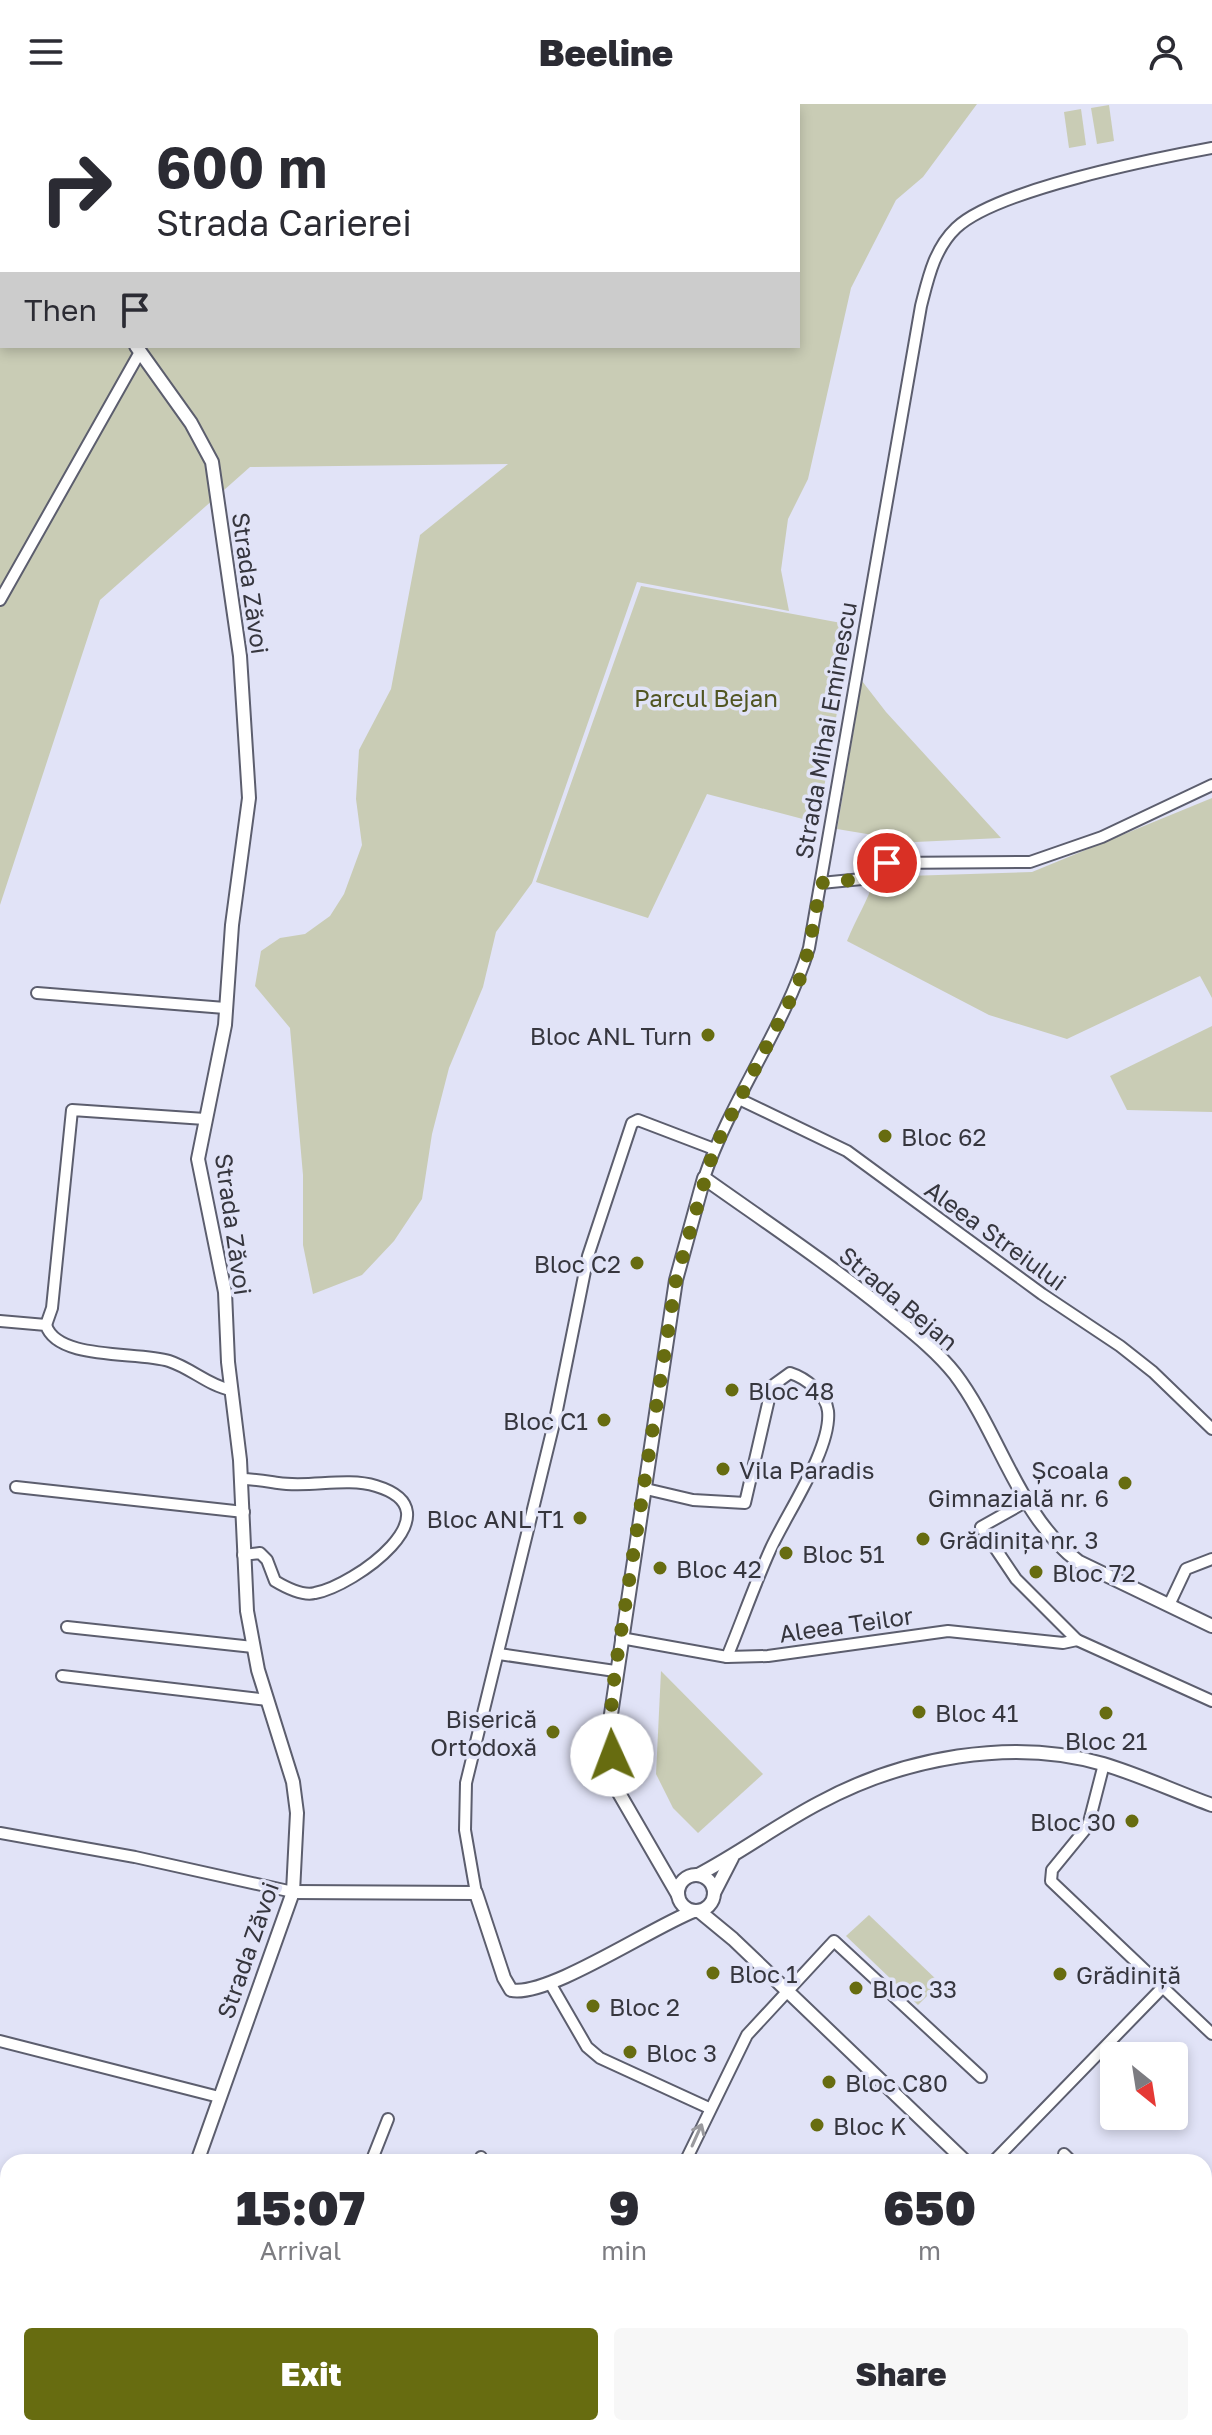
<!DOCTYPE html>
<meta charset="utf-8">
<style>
body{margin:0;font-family:"Golos Text",sans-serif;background:#f7f7f7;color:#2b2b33;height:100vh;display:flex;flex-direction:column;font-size:30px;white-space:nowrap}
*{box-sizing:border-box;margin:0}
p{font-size:26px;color:#7c7c81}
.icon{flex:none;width:44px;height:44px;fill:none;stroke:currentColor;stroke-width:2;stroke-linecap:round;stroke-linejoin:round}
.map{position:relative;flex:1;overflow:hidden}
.drawer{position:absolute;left:0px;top:2050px;width:1212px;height:282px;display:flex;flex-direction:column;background:#fff;border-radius:24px 24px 0 0;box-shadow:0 4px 12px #0003}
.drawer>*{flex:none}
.guide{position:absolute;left:0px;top:0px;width:800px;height:244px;box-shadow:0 4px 12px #0003;background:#fff;color:#2b2b33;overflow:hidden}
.needle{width:52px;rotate:150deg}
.tools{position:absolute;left:1100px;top:1938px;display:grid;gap:16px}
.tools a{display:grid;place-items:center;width:88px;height:88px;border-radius:8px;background:#fff;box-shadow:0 4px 12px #0003;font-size:40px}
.pin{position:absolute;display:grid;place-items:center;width:68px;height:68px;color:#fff;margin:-34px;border:4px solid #fff;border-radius:50%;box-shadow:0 2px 8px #0007}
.me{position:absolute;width:88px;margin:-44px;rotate:358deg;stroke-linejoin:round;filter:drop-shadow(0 0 6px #0008)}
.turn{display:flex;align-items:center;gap:28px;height:168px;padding:0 24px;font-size:36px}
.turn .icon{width:104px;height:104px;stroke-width:2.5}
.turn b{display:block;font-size:56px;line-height:68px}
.then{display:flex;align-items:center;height:76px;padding:0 24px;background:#0003;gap:16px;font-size:30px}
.eta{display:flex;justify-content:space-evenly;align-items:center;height:136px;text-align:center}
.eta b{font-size:48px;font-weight:800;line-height:56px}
.primary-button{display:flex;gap:16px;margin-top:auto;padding:16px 24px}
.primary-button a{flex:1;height:92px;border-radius:8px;background:#676c10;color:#fff;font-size:32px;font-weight:800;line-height:92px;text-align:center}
.primary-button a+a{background:#f7f7f7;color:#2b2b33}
header{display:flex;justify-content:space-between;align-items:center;height:104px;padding:0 24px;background:#fff;font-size:36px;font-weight:800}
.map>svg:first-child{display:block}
.green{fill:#c9ccb5}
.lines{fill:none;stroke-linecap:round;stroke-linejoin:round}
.minor-casing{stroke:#5c5e6e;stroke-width:14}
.tertiary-casing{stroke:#5c5e6e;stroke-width:16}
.secondary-casing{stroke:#5c5e6e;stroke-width:18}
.minor{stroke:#fff;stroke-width:10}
.tertiary{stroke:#fff;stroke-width:12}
.secondary{stroke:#fff;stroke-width:14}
.oneway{stroke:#9a9a9e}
.route{stroke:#676c10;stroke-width:14;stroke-dasharray:0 25.2}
.poi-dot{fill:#676c10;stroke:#e1e3f7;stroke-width:3}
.labels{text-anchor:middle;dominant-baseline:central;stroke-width:7;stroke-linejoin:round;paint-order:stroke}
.street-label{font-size:24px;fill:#36363e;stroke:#e1e3f7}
.park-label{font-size:24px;fill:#515521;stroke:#e1e3f7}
.poi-label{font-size:24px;fill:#36363e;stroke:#e1e3f7;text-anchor:start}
</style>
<header><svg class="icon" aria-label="menu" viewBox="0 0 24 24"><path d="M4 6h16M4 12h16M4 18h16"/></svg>Beeline<svg class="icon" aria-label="person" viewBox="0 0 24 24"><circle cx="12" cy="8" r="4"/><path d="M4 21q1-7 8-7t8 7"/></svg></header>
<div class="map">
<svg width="1212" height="2331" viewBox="0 0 1212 2331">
<rect width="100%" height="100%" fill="#e1e3f7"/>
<g class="green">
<path d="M206,0H977L923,73L896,96L851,184L808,375L788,415L781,466L789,507L637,478L532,779L496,828L483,883L449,964L432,1030L422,1095L394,1137L362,1171L313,1190L303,1141V1071L290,924L255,882L261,847L280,834L305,830L330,812L344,790L362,741L356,695L359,646L391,585L420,431L508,360L250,363L100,496L0,801V97L2,242H798V2H201Z"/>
<path d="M1109,1L1114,37L1097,40L1091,4Z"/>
<path d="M1081,5L1086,41L1069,44L1064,8Z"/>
<path d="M641,482L852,521L818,719L707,690L648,814L536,778Z"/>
<path d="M862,577L886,608L1001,734L915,738L837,725Z"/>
<path d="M1212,694V894L1200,872L1067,935L989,911L847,837C856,814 868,797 875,773L1032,768Z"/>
<path d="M1212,922V1008L1127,1006L1110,972Z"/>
<path d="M661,1567L763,1670L698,1729L673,1704L656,1670Z"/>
<path d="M869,1811L940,1879L918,1901L846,1832Z"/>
</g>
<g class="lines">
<defs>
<g id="minor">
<path d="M0,148L2,147"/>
<path d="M0,496L140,248"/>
<path d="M821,779L862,775L887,759L1030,758L1102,733L1212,681"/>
<path d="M37,889L225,904"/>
<path d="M739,995L847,1047L1042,1190L1120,1242L1153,1268L1212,1325"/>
<path d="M704,1074C731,994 784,925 809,844L921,202C928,175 934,145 956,124C996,86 1153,55 1212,44"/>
<path d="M0,1217L46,1221C57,1257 139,1247 169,1257C191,1264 209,1282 231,1286"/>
<path d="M46,1221L52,1204L72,1006L205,1015"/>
<path d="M242,1375C254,1375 265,1377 278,1379C309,1384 346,1373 376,1382C459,1407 354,1482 315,1489C303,1492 285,1483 275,1477L267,1456L260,1449L243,1451"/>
<path d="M16,1383L244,1408"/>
<path d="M646,1385L693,1396L745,1399L772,1282L790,1269C806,1274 826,1290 828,1307C832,1344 787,1409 771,1444C755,1479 742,1517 727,1553"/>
<path d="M1029,1396L981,1423L1016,1475L1077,1536L1212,1597"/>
<path d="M1169,1501L1186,1465L1212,1455"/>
<path d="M67,1523L253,1543"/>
<path d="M621,1534L727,1553L768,1552L948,1527L1063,1539L1077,1536"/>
<path d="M499,1550L615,1567"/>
<path d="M62,1572L268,1596"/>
<path d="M1104,1660L1088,1722L1052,1766L1051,1777L1212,1930"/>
<path d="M0,1729L135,1753L293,1788"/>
<path d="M476,1789L465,1726L466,1679L556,1311L588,1152L632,1019L638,1016L714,1045"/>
<path d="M550,1879L587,1943L600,1954L709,2004"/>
<path d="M0,1937L219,1993"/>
<path d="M1064,2050L1072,2058"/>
<path d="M371,2058L388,2015"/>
<path d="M479,2058L481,2053"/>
<path d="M685,2058L747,1931L834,1837L981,1973"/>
<path d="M993,2058L1163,1883"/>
<path d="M0,2091L8,2093"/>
<path d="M1204,2113L1212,2096"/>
<path d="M1204,2139L1212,2147"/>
<path d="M252,2331L255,2324"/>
<path d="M463,2331L466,2324"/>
<path d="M495,2331L498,2324"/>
<path d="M561,2331L565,2324"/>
<path d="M790,2331L794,2324"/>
<path d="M1077,2331L1081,2324"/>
</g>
<g id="tertiary">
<path d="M0,85L2,88"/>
<path d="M136,242L191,319L212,358L240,552L249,694L232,821L225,921L198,1055L225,1188L228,1258L240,1356L247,1507L258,1566L293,1678L297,1709L293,1788L197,2058"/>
<circle cx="696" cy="1789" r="18"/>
<path d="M698,1771C740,1749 777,1721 819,1699C902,1654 1012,1633 1103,1660C1140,1671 1176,1688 1212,1701"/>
<path d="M293,1788L476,1789L504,1874L511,1886C547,1894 652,1823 694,1807"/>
<path d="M714,1789L732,1754"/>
<path d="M678,1791L619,1689L610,1617L676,1176L704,1074C766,1118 829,1160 888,1208C911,1227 936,1246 955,1270C999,1328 1019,1414 1079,1458L1212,1522"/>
<path d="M699,1807L733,1835L966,2058"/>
<path d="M1204,2280L1212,2285"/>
<path d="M97,2331L100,2324"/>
</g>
<g id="secondary">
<path d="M1204,2297L1212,2289"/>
<path d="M1204,2313L1212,2321"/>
</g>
</defs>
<use href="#minor" class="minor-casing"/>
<use href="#tertiary" class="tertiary-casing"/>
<use href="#secondary" class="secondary-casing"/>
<use href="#minor" class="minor"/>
<use href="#tertiary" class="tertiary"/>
<use href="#secondary" class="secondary"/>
</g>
<defs><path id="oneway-shaft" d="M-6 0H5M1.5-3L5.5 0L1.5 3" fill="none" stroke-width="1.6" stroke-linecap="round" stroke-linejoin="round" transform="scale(2)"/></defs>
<use class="oneway" href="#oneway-shaft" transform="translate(697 2031) rotate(-66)"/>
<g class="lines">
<path class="route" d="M612,1651L610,1617L615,1567L676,1176L714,1045L798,881L809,844L821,779L862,775L887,759"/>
</g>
<g class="poi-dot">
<circle cx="708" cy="931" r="8"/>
<circle cx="885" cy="1032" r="8"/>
<circle cx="637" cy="1159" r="8"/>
<circle cx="732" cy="1286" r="8"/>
<circle cx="604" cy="1316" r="8"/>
<circle cx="723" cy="1365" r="8"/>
<circle cx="1125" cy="1379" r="8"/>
<circle cx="580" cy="1414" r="8"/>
<circle cx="923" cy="1435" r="8"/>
<circle cx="786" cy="1449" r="8"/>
<circle cx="660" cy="1464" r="8"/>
<circle cx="1036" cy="1468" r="8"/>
<circle cx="919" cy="1608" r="8"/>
<circle cx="1106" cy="1609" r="8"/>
<circle cx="553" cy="1628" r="8"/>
<circle cx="1132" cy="1717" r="8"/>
<circle cx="713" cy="1869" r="8"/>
<circle cx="1060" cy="1870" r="8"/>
<circle cx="856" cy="1884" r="8"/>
<circle cx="593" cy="1902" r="8"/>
<circle cx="630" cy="1948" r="8"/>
<circle cx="829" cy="1978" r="8"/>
<circle cx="817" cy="2021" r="8"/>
</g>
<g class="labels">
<g class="street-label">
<text transform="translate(251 479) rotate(82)">Strada Zăvoi</text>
<text transform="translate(825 626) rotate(-80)">Strada Mihai Eminescu</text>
<text transform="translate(234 1120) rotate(82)">Strada Zăvoi</text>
<text transform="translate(996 1131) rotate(36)">Aleea Streiului</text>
<text transform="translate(899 1194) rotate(40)">Strada Bejan</text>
<text transform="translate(846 1520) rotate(-8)">Aleea Teilor</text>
<text transform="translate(247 1846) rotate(-71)">Strada Zăvoi</text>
</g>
<g class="park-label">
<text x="706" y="593">Parcul Bejan</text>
</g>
<g class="poi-label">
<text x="692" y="931" text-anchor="end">Bloc ANL Turn</text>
<text x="901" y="1032">Bloc 62</text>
<text x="621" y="1159" text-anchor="end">Bloc C2</text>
<text x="748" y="1286">Bloc 48</text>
<text x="588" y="1316" text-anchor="end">Bloc C1</text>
<text x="739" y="1365">Vila Paradis</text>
<text x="1109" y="1365" text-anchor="end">Școala<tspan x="1109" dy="28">Gimnazială nr. 6</tspan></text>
<text x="564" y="1414" text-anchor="end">Bloc ANL T1</text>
<text x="939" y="1435">Grădinița nr. 3</text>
<text x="802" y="1449">Bloc 51</text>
<text x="676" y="1464">Bloc 42</text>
<text x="1052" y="1468">Bloc 72</text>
<text x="935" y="1608">Bloc 41</text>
<text x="537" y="1614" text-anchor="end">Biserică<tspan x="537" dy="28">Ortodoxă</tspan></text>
<text x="1106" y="1636" text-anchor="middle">Bloc 21</text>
<text x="1116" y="1717" text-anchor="end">Bloc 30</text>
<text x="729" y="1869">Bloc 1</text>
<text x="1076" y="1870">Grădiniță</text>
<text x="872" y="1884">Bloc 33</text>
<text x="609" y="1902">Bloc 2</text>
<text x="646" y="1948">Bloc 3</text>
<text x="845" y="1978">Bloc C80</text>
<text x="833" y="2021">Bloc K</text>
</g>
</g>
</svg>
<div class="tools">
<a><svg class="needle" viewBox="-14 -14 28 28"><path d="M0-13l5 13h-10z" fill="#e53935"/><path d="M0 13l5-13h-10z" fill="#7c7c81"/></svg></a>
</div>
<div class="pin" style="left:887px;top:759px;background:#d93025"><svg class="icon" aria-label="arrive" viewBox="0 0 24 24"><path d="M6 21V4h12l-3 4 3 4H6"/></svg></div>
<svg class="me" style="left:612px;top:1651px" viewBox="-20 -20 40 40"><circle r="19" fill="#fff"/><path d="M0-13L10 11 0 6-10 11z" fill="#676c10"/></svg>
<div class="guide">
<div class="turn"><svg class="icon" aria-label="right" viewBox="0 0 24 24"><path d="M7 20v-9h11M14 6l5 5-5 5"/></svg><div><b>600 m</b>Strada Carierei</div></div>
<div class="then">Then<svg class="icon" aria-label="arrive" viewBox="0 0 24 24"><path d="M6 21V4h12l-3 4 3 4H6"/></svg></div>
</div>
<section class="drawer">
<div class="eta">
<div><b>15:07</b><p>Arrival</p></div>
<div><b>9</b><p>min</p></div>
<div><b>650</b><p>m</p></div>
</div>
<div class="primary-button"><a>Exit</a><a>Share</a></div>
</section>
</div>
